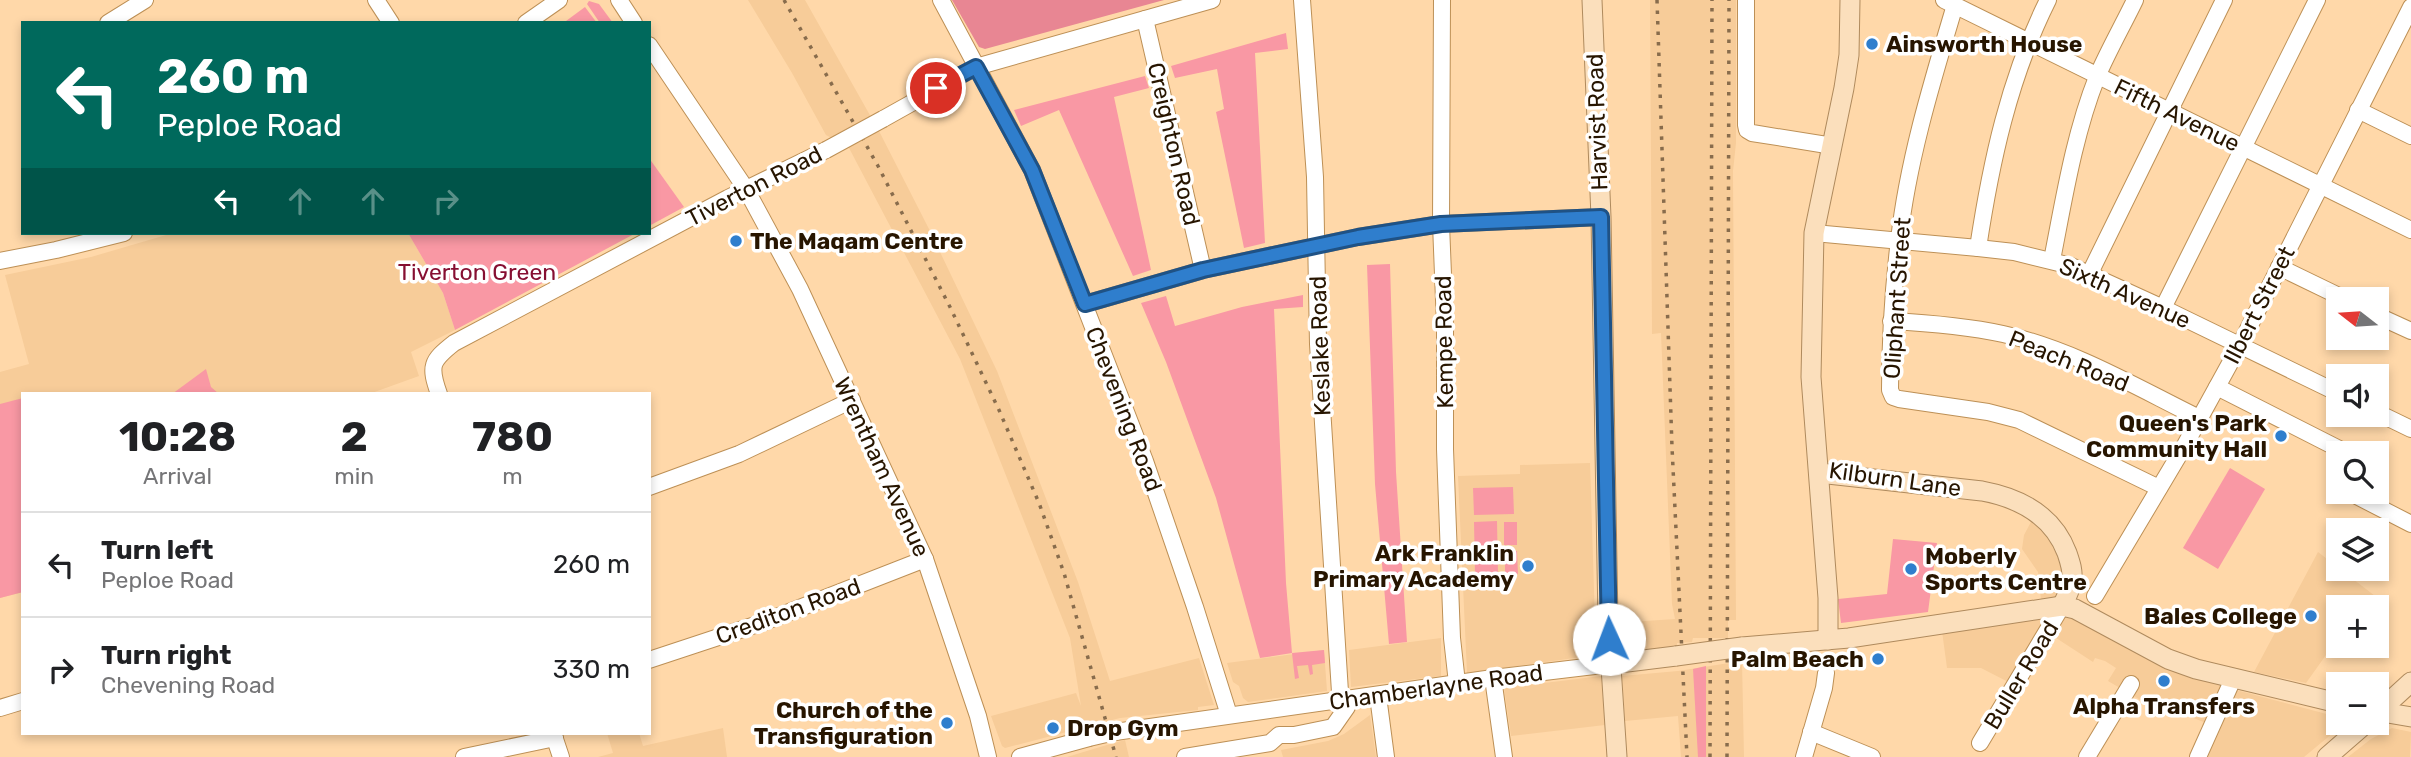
<!DOCTYPE html>
<meta charset="utf-8">
<style>
body{margin:0;font-family:Rubik,sans-serif;background:#f6f6f6;color:#202124;height:100vh;display:flex;flex-direction:column;font-size:26px;white-space:nowrap}
*{box-sizing:border-box;margin:0}
p{font-size:23px;color:#757577}
.icon{flex:none;width:38px;height:38px;fill:none;stroke:currentColor;stroke-width:2;stroke-linecap:round;stroke-linejoin:round}
.map{position:relative;flex:1;overflow:hidden}
.details{position:absolute;left:21px;top:392px;width:630px;height:343px;display:flex;flex-direction:column;background:#fff;border-radius:0px;box-shadow:0 4px 10px #0003}
.details>*{flex:none}
.hud{position:absolute;left:21px;top:21px;width:630px;height:214px;border-radius:0px;box-shadow:0 4px 10px #0003;background:#00695c;color:#fff;overflow:hidden}
.needle{width:46px;rotate:287deg}
.fabs{position:absolute;left:2326px;top:287px;display:grid;gap:14px}
.fabs a{display:grid;place-items:center;width:63px;height:63px;border-radius:0px;background:#fff;box-shadow:0 4px 10px #0003;font-size:35px}
.pin{position:absolute;display:grid;place-items:center;width:60px;height:60px;color:#fff;margin:-30px;border:4px solid #fff;border-radius:50%;box-shadow:0 2px 7px #0007}
.me{position:absolute;width:77px;margin:-38px;rotate:358deg;stroke-linejoin:round;filter:drop-shadow(0 0 5px #0008)}
.turn{display:flex;align-items:center;gap:24px;height:147px;padding:0 21px;font-size:32px}
.turn .icon{width:91px;height:91px;stroke-width:2.5}
.turn b{display:block;font-size:49px;line-height:60px}
.lanes{display:flex;align-items:center;height:66px;padding:0 21px;background:#0003;justify-content:center;gap:35px;direction:ltr}
.lanes .off{opacity:.35}
.eta{display:flex;justify-content:space-evenly;align-items:center;height:119px;text-align:center}
.eta b{font-size:42px;font-weight:700;line-height:49px}
ul{padding:0;list-style:none}
li{display:flex;align-items:center;gap:21px;height:105px;padding:0 21px;border-top:2px solid #e0e0e0}
li div{flex:1}
li b{display:block;font-size:26px}
li em{font-style:normal}
.map>svg:first-child{display:block}
.built{fill:#f7cc99}
.green{fill:#f998a4}
.forest{fill:#e88693}
.lines{fill:none;stroke-linecap:round;stroke-linejoin:round}
.minor-casing{stroke:#bd9056;stroke-width:18}
.major-casing{stroke:#af8a5d;stroke-width:21}
.minor{stroke:#fff;stroke-width:16}
.major{stroke:#fbdfbc;stroke-width:19}
.rail{stroke:#886c4c;stroke-width:3.5;stroke-dasharray:3.5 7;stroke-linecap:butt}
.minor-bridge-casing{stroke:#bd9056;stroke-width:18;stroke-linecap:butt}
.major-bridge-casing{stroke:#af8a5d;stroke-width:21;stroke-linecap:butt}
.minor-bridge{stroke:#fff;stroke-width:16}
.major-bridge{stroke:#fbdfbc;stroke-width:19}
.route-casing{stroke:#1f5285;stroke-width:18}
.route{stroke:#2f7ecd;stroke-width:12}
.poi-dot{fill:#2f7ecd;stroke:#fff;stroke-width:2.5}
.labels{text-anchor:middle;dominant-baseline:central;stroke-width:7;stroke-linejoin:round;paint-order:stroke}
.poi-label{font-size:23px;font-weight:bold;fill:#271500;stroke:#fff;text-anchor:end}
.street-label{font-size:23px;fill:#271500;stroke:#fff}
.park-label{font-size:23px;fill:#860f32;stroke:#fff}
</style>
<div class="map">
<svg width="2411" height="757" viewBox="0 0 2411 757">
<rect width="100%" height="100%" fill="#ffd8a9"/>
<g class="built">
<path d="M748,0H805L880,133L929,229L997,371L1078,582L1110,681L1199,658L1214,705L1198,707V710L1120,718L1005,748L1002,746L991,716L1076,693L1081,706L1070,638L960,359L849,148L826,135L792,73Z"/>
<path d="M1650,0H1736V143L1733,171L1736,620H1728V638H1693L1692,642L1677,643V646L1619,653L1616,623L1675,619L1672,604L1661,333L1652,334Z"/>
<path d="M173,233H408L443,293L455,330L411,352L419,376L369,394H23V592L0,598V372L29,364L5,275L91,257Z"/>
<path d="M1590,463L1596,655L1467,673L1458,476L1520,474V465Z"/>
<path d="M2032,520L2048,533L2063,571V584L2055,597L2041,600L2038,572L2022,549L2024,535Z"/>
<path d="M2318,552L2375,596L2364,607H2338V626H2334L2326,655L2306,683L2254,672Z"/>
<path d="M2069,611L2194,674L2225,687L2338,717V723H2345L2304,757H2203L2216,727L2151,701L2149,705L2108,681L2116,668L2105,661L2095,658L2093,662L2050,634L2020,688L1981,668H1947L1942,631Z"/>
<path d="M1441,638V676L1351,687L1349,650Z"/>
<path d="M1324,650L1327,691L1248,702L1243,698L1239,686L1233,682L1227,663Z"/>
<path d="M1742,661L1744,757H1681L1678,716L1625,721L1622,676L1678,671Z"/>
<path d="M1601,676L1605,725L1511,736L1504,688Z"/>
<path d="M1370,715L1376,757H1283L1281,750L1328,741L1344,734Z"/>
<path d="M723,728L727,757H598L613,753L607,733H639L643,746Z"/>
<path d="M2392,728L2411,732L2410,757H2348L2371,739Z"/>
<path d="M1125,740L1129,757H1067L1100,747Z"/>
</g>
<g class="green">
<path d="M589,1L599,4L613,23H600L587,4Z"/>
<path d="M585,7L597,23H567L566,21Z"/>
<path d="M1286,33L1288,49L1255,53L1265,243L1244,248L1216,112L1224,109L1217,69L1175,78L1171,66Z"/>
<path d="M1145,76L1149,88L1114,97L1151,270L1133,276L1059,110L1021,126L1014,110Z"/>
<path d="M649,158L684,207L649,226Z"/>
<path d="M408,233H636L455,330L443,293Z"/>
<path d="M1390,264L1396,472L1407,642L1389,644L1375,484L1367,265Z"/>
<path d="M1303,295V307L1274,309L1286,583L1292,653L1324,650L1325,663L1312,665L1313,674L1310,675L1308,665L1297,666L1299,678L1295,679L1292,653L1260,658L1216,498L1166,362L1141,303L1166,296L1175,326L1242,307Z"/>
<path d="M206,369L211,387L219,394H172Z"/>
<path d="M23,398V592L0,598V404Z"/>
<path d="M2230,468L2265,489L2218,569L2183,548Z"/>
<path d="M1513,487L1514,514L1474,515L1473,488Z"/>
<path d="M1497,521L1498,573L1475,574L1474,522Z"/>
<rect x="1504" y="522" width="13" height="23"/>
<path d="M1893,539L1937,543L1928,612L1841,623L1838,599L1887,594Z"/>
<path d="M1505,551H1517L1518,574L1505,575Z"/>
<path d="M1706,666V757H1698L1693,669Z"/>
</g>
<path class="forest" d="M952,0H1164L985,49L979,47Z"/>
<g class="lines">
<defs>
<g id="minor">
<path d="M376,0L391,23"/>
<path d="M619,0L634,23"/>
<path d="M941,0L1032,170L1145,461L1195,607L1229,715"/>
<path d="M1302,0L1315,177L1318,344L1340,692"/>
<path d="M1442,0L1441,224L1445,325V449L1452,638L1457,683"/>
<path d="M1746,0V125L1747,130L1752,133L1833,146"/>
<path d="M1944,0L2411,230"/>
<path d="M1955,5C1932,82 1908,160 1899,240C1893,290 1890,339 1890,390L1893,397L1899,399L1988,412L2019,420L2159,488"/>
<path d="M1145,19L1203,270"/>
<path d="M108,23L145,0"/>
<path d="M526,23L559,0"/>
<path d="M649,45L746,189L800,289L925,559L978,716L988,757"/>
<path d="M2358,110L2411,136"/>
<path d="M883,119L976,67L1212,0"/>
<path d="M1814,233L1978,248L2014,252L2071,266L2163,308L2338,393"/>
<path d="M1978,248C1991,162 2009,78 2048,0"/>
<path d="M2052,260C2064,199 2074,135 2097,77C2108,51 2123,25 2135,0"/>
<path d="M0,261L56,250L124,233"/>
<path d="M2279,267L2345,299"/>
<path d="M2090,273L2224,0"/>
<path d="M1085,304L1203,270L1358,237L1441,224L1601,217"/>
<path d="M2163,308L2317,0"/>
<path d="M2376,315L2411,331"/>
<path d="M1891,321C1928,323 1966,326 2003,334C2072,349 2136,387 2199,418"/>
<path d="M2217,387L2347,453"/>
<path d="M439,394C429,366 431,361 454,343L728,198L826,150"/>
<path d="M2376,412L2411,429"/>
<path d="M649,487L739,454L852,400"/>
<path d="M2349,492L2411,524"/>
<path d="M2095,596L2185,445L2240,345L2411,7"/>
<path d="M649,660L761,623L925,559"/>
<path d="M1493,678L1504,757"/>
<path d="M1378,696L1386,757"/>
<path d="M0,708L23,701"/>
<path d="M1115,732L1493,678L1611,664"/>
<path d="M1811,732L1872,757"/>
<path d="M553,733L561,757"/>
<path d="M1980,743L2062,606"/>
<path d="M464,757L555,738"/>
<path d="M1020,757L1089,738"/>
<path d="M1185,757L1270,743L1279,735H1294L1333,727L1347,707L1346,700"/>
<path d="M1804,757L1824,688L1826,673"/>
<path d="M2087,757L2131,684"/>
<path d="M2198,757L2233,679"/>
</g>
<g id="major">
<path d="M1592,0L1601,217L1608,622L1617,757"/>
<path d="M1819,473L1982,491C2020,498 2053,516 2067,553C2070,562 2073,570 2072,580C2071,589 2066,598 2062,606"/>
<path d="M1828,640V598L1811,377L1814,233L1844,88L1849,55L1850,0"/>
<path d="M1742,647L1849,638L2062,606L2075,609L2168,659L2196,669L2338,703"/>
<path d="M1611,664L1676,656"/>
<path d="M2376,711L2411,717"/>
<path d="M2376,714L2411,682"/>
<path d="M2327,757L2366,723"/>
</g>
</defs>
<use href="#minor" class="minor-casing"/>
<use href="#major" class="major-casing"/>
<use href="#minor" class="minor"/>
<use href="#major" class="major"/>
<g class="rail">
<path d="M784,0L878,166L950,307L999,410L1039,503L1064,573L1116,757"/>
<path d="M1657,0L1672,447L1687,757"/>
<path d="M1710,757L1712,0"/>
<path d="M1727,757L1729,0"/>
</g>
<defs>
<g id="minor-bridge">
<path d="M826,150L883,119"/>
<path d="M1089,738L1115,732"/>
</g>
<path id="major-bridge" d="M1676,656L1742,647"/>
</defs>
<use href="#minor-bridge" class="minor-bridge-casing"/>
<use href="#major-bridge" class="major-bridge-casing"/>
<use href="#minor-bridge" class="minor-bridge"/>
<use href="#major-bridge" class="major-bridge"/>
</g>
<g class="lines">
<defs>
<path id="route" d="M936,88L976,67L1032,170L1085,304L1203,270L1358,237L1441,224L1601,217L1609,639"/>
</defs>
<use href="#route" class="route-casing"/>
<use href="#route" class="route"/>
</g>
<g class="poi-dot">
<circle cx="1872" cy="44" r="7"/>
<circle cx="736" cy="241" r="7"/>
<circle cx="2281" cy="436" r="7"/>
<circle cx="1528" cy="566" r="7"/>
<circle cx="1911" cy="569" r="7"/>
<circle cx="2311" cy="616" r="7"/>
<circle cx="1878" cy="659" r="7"/>
<circle cx="2164" cy="681" r="7"/>
<circle cx="947" cy="723" r="7"/>
<circle cx="1053" cy="728" r="7"/>
</g>
<g class="labels">
<g class="poi-label">
<text x="1886" y="44" text-anchor="start">Ainsworth House</text>
<text x="750" y="241" text-anchor="start">The Maqam Centre</text>
<text x="2267" y="423">Queen's Park<tspan x="2267" dy="26">Community Hall</tspan></text>
<text x="1514" y="553">Ark Franklin<tspan x="1514" dy="26">Primary Academy</tspan></text>
<text x="1925" y="556" text-anchor="start">Moberly<tspan x="1925" dy="26">Sports Centre</tspan></text>
<text x="2297" y="616">Bales College</text>
<text x="1864" y="659">Palm Beach</text>
<text x="2164" y="706" text-anchor="middle">Alpha Transfers</text>
<text x="933" y="710">Church of the<tspan x="933" dy="26">Transfiguration</tspan></text>
<text x="1067" y="728" text-anchor="start">Drop Gym</text>
</g>
<g class="street-label">
<text transform="translate(2177 115) rotate(26)">Fifth Avenue</text>
<text transform="translate(1597 122) rotate(-92)">Harvist Road</text>
<text transform="translate(1174 144) rotate(77)">Creighton Road</text>
<text transform="translate(754 186) rotate(-27)">Tiverton Road</text>
<text transform="translate(2125 293) rotate(24)">Sixth Avenue</text>
<text transform="translate(1897 298) rotate(-86)">Oliphant Street</text>
<text transform="translate(2259 305) rotate(-63)">Ilbert Street</text>
<text transform="translate(1444 342) rotate(-91)">Kempe Road</text>
<text transform="translate(1320 346) rotate(-92)">Keslake Road</text>
<text transform="translate(2069 361) rotate(22)">Peach Road</text>
<text transform="translate(1124 409) rotate(69)">Chevening Road</text>
<text transform="translate(882 467) rotate(65)">Wrentham Avenue</text>
<text transform="translate(1895 479) rotate(8)">Kilburn Lane</text>
<text transform="translate(788 611) rotate(-20)">Crediton Road</text>
<text transform="translate(2021 675) rotate(-59)">Buller Road</text>
<text transform="translate(1436 687) rotate(-8)">Chamberlayne Road</text>
</g>
<g class="park-label">
<text x="477" y="272">Tiverton Green</text>
</g>
</g>
</svg>
<div class="fabs">
<a><svg class="needle" viewBox="-14 -14 28 28"><path d="M0-13l5 13h-10z" fill="#e53935"/><path d="M0 13l5-13h-10z" fill="#757577"/></svg></a>
<a><svg class="icon" aria-label="sound" viewBox="0 0 24 24"><path d="M4 9h4l5-4v14l-5-4H4zM17 9q2 3 0 6"/></svg></a>
<a><svg class="icon" aria-label="search" viewBox="0 0 24 24"><circle cx="10" cy="10" r="6"/><path d="M15 15l6 6"/></svg></a>
<a><svg class="icon" aria-label="layers" viewBox="0 0 24 24"><path d="M12 4l9 5-9 5-9-5zM3 14l9 5 9-5"/></svg></a>
<a>+</a>
<a>−</a>
</div>
<div class="pin" style="left:936px;top:88px;background:#d93025"><svg class="icon" aria-label="arrive" viewBox="0 0 24 24"><path d="M6 21V4h12l-3 4 3 4H6"/></svg></div>
<svg class="me" style="left:1609px;top:639px" viewBox="-20 -20 40 40"><circle r="19" fill="#fff"/><path d="M0-13L10 11 0 6-10 11z" fill="#2f7ecd"/></svg>
<div class="hud">
<div class="turn"><svg class="icon" aria-label="left" viewBox="0 0 24 24"><path d="M17 20v-9H6M10 6l-5 5 5 5"/></svg><div><b>260 m</b>Peploe Road</div></div>
<div class="lanes"><svg class="icon" aria-label="left" viewBox="0 0 24 24"><path d="M17 20v-9H6M10 6l-5 5 5 5"/></svg><svg class="icon off" aria-label="ahead" viewBox="0 0 24 24"><path d="M12 20V5M6 11l6-6 6 6"/></svg><svg class="icon off" aria-label="ahead" viewBox="0 0 24 24"><path d="M12 20V5M6 11l6-6 6 6"/></svg><svg class="icon off" aria-label="right" viewBox="0 0 24 24"><path d="M7 20v-9h11M14 6l5 5-5 5"/></svg></div>
</div>
<section class="details">
<div class="eta">
<div><b>10:28</b><p>Arrival</p></div>
<div><b>2</b><p>min</p></div>
<div><b>780</b><p>m</p></div>
</div>
<ul>
<li><svg class="icon" aria-label="left" viewBox="0 0 24 24"><path d="M17 20v-9H6M10 6l-5 5 5 5"/></svg><div><b>Turn left</b><p>Peploe Road</p></div><em>260 m</em></li>
<li><svg class="icon" aria-label="right" viewBox="0 0 24 24"><path d="M7 20v-9h11M14 6l5 5-5 5"/></svg><div><b>Turn right</b><p>Chevening Road</p></div><em>330 m</em></li>
</ul>
</section>
</div>
